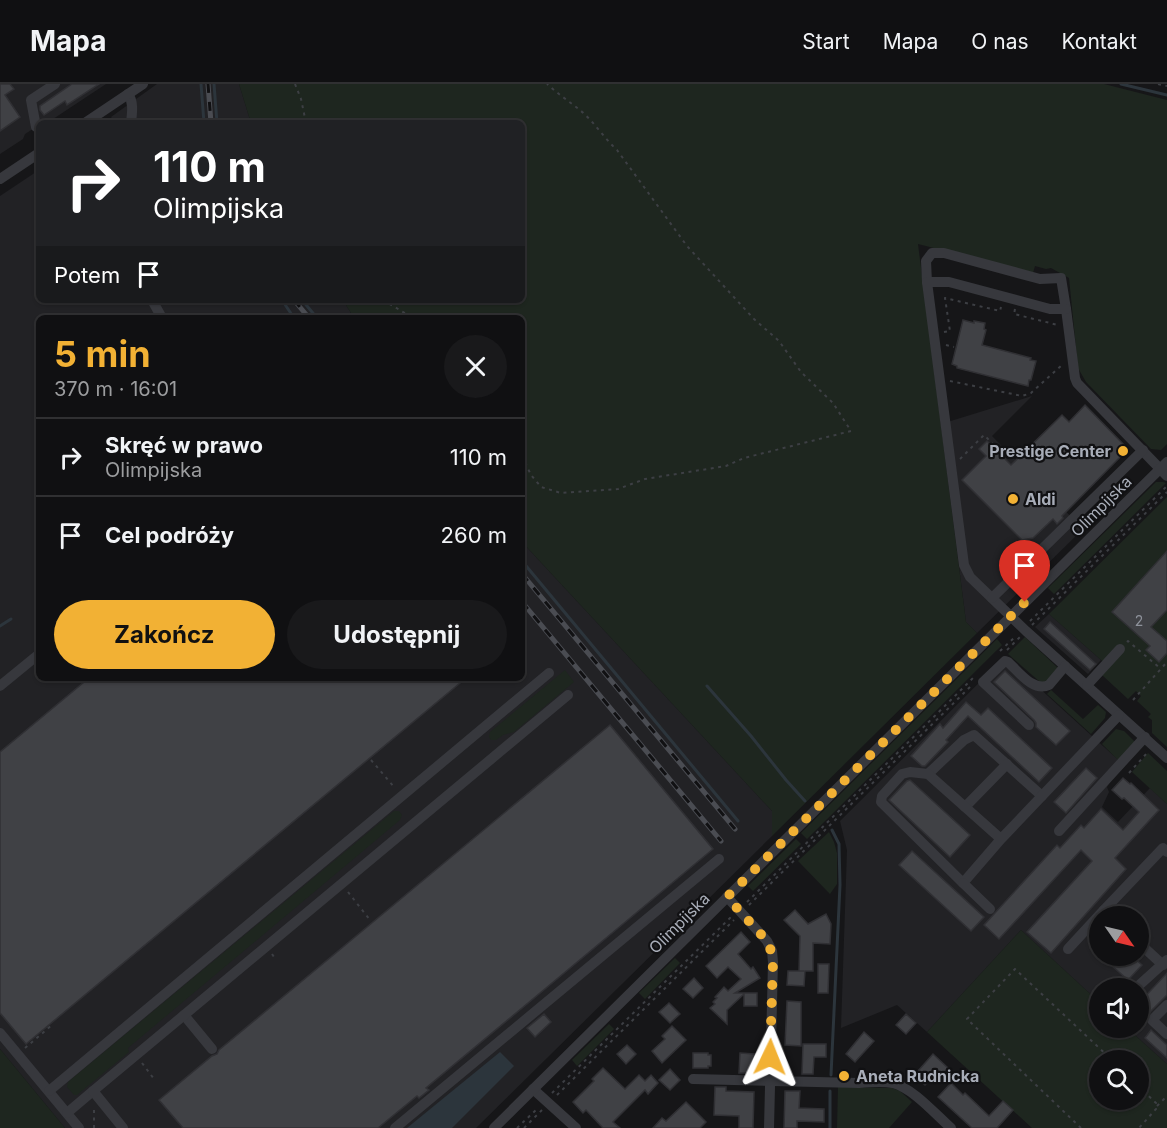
<!DOCTYPE html>
<html lang="pl">
<meta charset="utf-8">
<style>
body{margin:0;font-family:Inter,sans-serif;background:#19191b;color:#f1f3f6;height:100vh;display:flex;flex-direction:column;font-size:22px;white-space:nowrap}
*{box-sizing:border-box;margin:0}
p{font-size:20px;color:#9c9d9f}
.icon{flex:none;width:33px;height:33px;fill:none;stroke:currentColor;stroke-width:2;stroke-linecap:round;stroke-linejoin:round}
.map{position:relative;flex:1;overflow:hidden}
.sheet{position:absolute;left:36px;top:231px;width:489px;height:366px;display:flex;flex-direction:column;background:#101012;border-radius:9px;box-shadow:0 2px 4px #0004,0 0 0 2px #303032}
.sheet>*{flex:none}
.guide{position:absolute;left:36px;top:36px;width:489px;height:183px;border-radius:9px;box-shadow:0 2px 4px #0004,0 0 0 2px #303032;background:#202124;color:#fff;overflow:hidden}
.needle{width:39px;rotate:124deg}
.controls{position:absolute;left:1089px;top:822px;display:grid;gap:12px}
.controls a{display:grid;place-items:center;width:60px;height:60px;border-radius:50%;background:#101012;box-shadow:0 2px 4px #0004,0 0 0 2px #303032;font-size:30px}
.pin{position:absolute;display:grid;place-items:center;width:51px;height:51px;color:#fff;margin:-62px -26px;border-radius:50% 50% 50% 0;rotate:-45deg;box-shadow:0 0 6px #0007}
.pin .icon{rotate:45deg}
.me{position:absolute;width:66px;margin:-33px;rotate:2deg;stroke-linejoin:round;filter:drop-shadow(0 0 4px #0008)}
.turn{display:flex;align-items:center;gap:21px;height:126px;padding:0 18px;font-size:27px}
.turn .icon{width:78px;height:78px;stroke-width:2.5}
.turn b{display:block;font-size:42px;line-height:51px}
.then{display:flex;align-items:center;height:57px;padding:0 18px;background:#0003;gap:12px;font-size:22px}
.round{display:grid;place-items:center;flex:none;width:63px;height:63px;border-radius:32px;background:#19191b}
.summary{display:flex;align-items:center;justify-content:space-between;height:102px;padding:0 18px}
h1{font-size:36px;font-weight:700;line-height:45px;color:#f2b134}
.cta{display:flex;gap:12px;margin-top:auto;padding:12px 18px}
.cta a{flex:1;height:69px;border-radius:36px;background:#f2b134;color:#111;font-size:24px;font-weight:700;line-height:69px;text-align:center}
.cta a+a{background:#19191b;color:#f1f3f6}
ul{padding:0;list-style:none}
li{display:flex;align-items:center;gap:18px;height:78px;padding:0 18px;border-top:2px solid #303032}
li div{flex:1}
li b{display:block;font-size:22px}
li em{font-style:normal}
header{display:flex;align-items:center;gap:36px;box-sizing:border-box;height:84px;padding:0 30px;background:#101012;border-bottom:2px solid #303032}
header strong{font-size:28px}
nav{display:flex;gap:33px;margin-inline-start:auto;font-size:21px}
.map>svg:first-child{display:block}
.built{fill:#222225;fill-rule:evenodd}
.green{fill:#1e261f;fill-rule:evenodd}
.water{fill:#2c353c}
.lines{fill:none;stroke-linecap:round;stroke-linejoin:round}
.stream{stroke:#2c353c;stroke-width:3}
.building{fill:#404145;stroke:#303034;stroke-width:1.5}
.path{stroke:#3d3f44;stroke-width:2;stroke-dasharray:3 4.5;stroke-linecap:butt}
.minor{stroke:#37383d;stroke-width:10}
.rail-casing{stroke:#4a4c52;stroke-width:5}
.rail{stroke:#111113;stroke-width:3;stroke-dasharray:9;stroke-linecap:butt}
.route{stroke:#f2b134;stroke-width:10;stroke-dasharray:0 18}
.poi-dot{fill:#f2b134;stroke:#111113;stroke-width:2}
.labels{text-anchor:middle;dominant-baseline:central;stroke-width:4.5;stroke-linejoin:round;paint-order:stroke}
.number-label{font-size:14px;fill:#8e929b}
.poi-label{font-size:16px;font-weight:bold;fill:#a8adb8;stroke:#111113;text-anchor:start}
.street-label{font-size:16px;fill:#a8adb8;stroke:#111113}
</style>
<header>
<strong>Mapa</strong>
<nav><a>Start</a><a>Mapa</a><a>O nas</a><a>Kontakt</a></nav>
</header>
<div class="map">
<svg width="1167" height="1044" viewBox="0 0 1167 1044">
<rect width="100%" height="100%" fill="#161618"/>
<g class="built">
<path d="M0,0H106L47,39H39V41L25,50L23,55L0,70Z"/>
<path d="M157,0H239L251,39H110L113,36L111,33Z"/>
<path d="M39,86V216H343L354,234H39V594H522V458L772,727V752L476,1044H65L0,965V112Z"/>
<path d="M1032,312L992,352L1083,445L977,549L966,538L941,340Z"/>
<path d="M1049,530L1101,576L1088,590L1035,543Z"/>
<path d="M1005,573L1125,682L1110,698L1107,703L1109,708L1102,723L1118,738L1150,704L1167,720V980L1127,944H1138V904H1100L1099,918L1021,846L927,948L897,921L841,944L847,766L840,737ZM1100,832H1138V872H1100Z"/>
</g>
<g class="green">
<path d="M239,0H1104L1167,16V360L1161,366L1151,365L1086,298L1078,284L1069,194L1051,184L1046,185L1035,182L1033,189L918,160L966,538L977,549L772,752V727L522,458V234H354L343,216H522V39H251Z"/>
<path d="M1156,398H1163L1166,399L1054,510L1048,504Z"/>
<path d="M1167,413V663L1152,649V636L1148,633L1151,630L1137,617L1141,612L1136,607L1128,615L1102,591L1109,583L1049,530Z"/>
<path d="M1025,553L1058,584L1046,599L1040,598L1008,570Z"/>
<path d="M997,555L1002,561L807,755L801,749Z"/>
<path d="M565,586L574,598L514,648L503,651L496,656H491L489,653L490,648Z"/>
<path d="M1051,606L1083,635L1098,621L1106,628L1105,634L1091,650L1047,610Z"/>
<path d="M1116,645L1124,647L1135,658L1118,676L1102,660Z"/>
<path d="M1148,669L1167,687V720L1132,688Z"/>
<path d="M394,727H399L402,731L400,736L128,964L129,968L77,1011H74L67,1003L68,998Z"/>
<path d="M829,748L834,758L837,769V800L830,810L798,777Z"/>
<path d="M796,755L801,760L753,807L748,802Z"/>
<path d="M1021,846L1099,918L1100,944H1127L1167,980V1044H1032L927,948ZM1100,976H1138V1016H1100Z"/>
<path d="M675,874L680,879L645,915L639,909Z"/>
<path d="M609,940L614,945L577,982L572,976Z"/>
<path d="M0,965L65,1044H0Z"/>
<path d="M838,1003L892,1004L900,1007L912,1018L889,1044H837Z"/>
</g>
<path class="water" d="M500,968L514,982L452,1044H407Z"/>
<g class="lines">
<g class="stream">
<path d="M201,0L204,39"/>
<path d="M214,0L217,39"/>
<path d="M1121,0L1167,11"/>
<path d="M282,216L294,234"/>
<path d="M302,216L317,234"/>
<path d="M522,477L738,737"/>
<path d="M0,542L11,535"/>
<path d="M707,602L751,652L786,696L805,717"/>
<path d="M831,991L840,801L839,760L832,746"/>
<path d="M830,1044V1007"/>
</g>
</g>
<g class="building">
<path d="M0,0H10L14,5L5,11L20,33L0,47Z"/>
<path d="M72,0H99L67,21L65,17L44,31L40,26V22Z"/>
<path d="M963,236L974,239V237L985,239L984,245L986,246L982,261L1031,274L1030,276L1036,277L1031,296H1029L1028,302L957,284V282L952,280Z"/>
<path d="M1085,321L1128,365L1062,432L1063,434L1057,440L1053,435L1033,454L1022,456L962,396L986,372L979,365L987,357L1011,381L1062,331L1069,338Z"/>
<path d="M1167,467V526L1151,543L1167,557V569L1159,578L1146,566L1150,562L1112,528Z"/>
<path d="M1050,538L1096,580L1090,586L1044,545Z"/>
<path d="M1005,587L1070,647L1056,661L1036,643V639L1034,636L994,598Z"/>
<path d="M89,594H466L26,960L0,929V668Z"/>
<path d="M966,618L981,631L988,624L1052,684L1039,698L968,632L946,656L948,658L925,682H922L911,672L940,640L943,644Z"/>
<path d="M610,641L713,765L426,1004L429,1006L419,1014L417,1012L378,1044H183L159,1016L212,972L217,970L219,966Z"/>
<path d="M1086,684L1097,694L1066,729L1054,718Z"/>
<path d="M1123,694L1130,700L1131,699L1159,726L1115,774L1126,785L1051,869L1027,848L1092,777L1081,766L999,855L984,841L1057,761L1060,764L1081,741L1084,744L1101,725L1123,746L1139,728L1124,714L1122,715L1112,706Z"/>
<path d="M910,696L970,751L950,773L889,716L907,697Z"/>
<path d="M912,767L984,833L971,847L899,781Z"/>
<path d="M795,826L808,840L826,830L831,840L830,860L813,859V887H805L804,902L787,901L788,887H804H799L800,852L784,836Z"/>
<path d="M741,848L750,858L738,870L751,885L753,883L760,894L735,909H757V922H744V910L727,926V940L710,924L715,920L713,918L717,914L715,913L724,903L728,907L741,895L728,883L717,894L706,882Z"/>
<path d="M1101,872H1132L1142,881L1128,896Z"/>
<path d="M818,880H829L828,909H818Z"/>
<path d="M1167,889V911L1147,931L1145,935L1138,942V920Z"/>
<path d="M694,894L703,904L693,914L683,905Z"/>
<path d="M787,917L801,918V962L785,961Z"/>
<path d="M669,919L680,930L670,939L659,928Z"/>
<path d="M544,930L551,938L535,953L527,944Z"/>
<path d="M906,930L916,939L906,950L896,941Z"/>
<path d="M672,942L686,956L662,979L652,967L665,955L662,952Z"/>
<path d="M1151,946L1167,961V974L1145,954Z"/>
<path d="M864,948L874,957L855,978L846,970Z"/>
<path d="M803,960H826V973H814L813,990H802Z"/>
<path d="M627,961L636,970L626,980L617,970Z"/>
<path d="M693,969H708V971H711V982H708V984H693Z"/>
<path d="M740,969L755,970L754,985H750V989H739Z"/>
<path d="M933,970L948,984L938,995L934,991L925,1001L915,992L919,988L918,987Z"/>
<path d="M603,984L625,1005L639,991L645,997L651,991L658,999L648,1010L645,1006L613,1038L620,1044H603L586,1026L583,1029L573,1018L594,997L592,995Z"/>
<path d="M670,985L680,996L670,1006L659,996Z"/>
<path d="M951,999L963,1011L965,1009L989,1032L1003,1017L1013,1026L997,1044H972L938,1013Z"/>
<path d="M715,1003H726V1007L754,1008L753,1044H739V1032L714,1031Z"/>
<path d="M785,1007H800L799,1024L824,1025V1038L797,1037V1044H784Z"/>
<path d="M686,1018L706,1038L700,1044H653L662,1034L666,1037Z"/>
</g>
<g class="lines">
<g class="path">
<path d="M295,0L301,15L306,39"/>
<path d="M1158,0L1167,2"/>
<path d="M383,216L413,234"/>
<path d="M1015,225L1014,230L1058,241"/>
<path d="M944,248L950,247L945,214L1000,227L1001,223"/>
<path d="M946,261L954,263"/>
<path d="M950,297L1022,312L1031,309L1063,280"/>
<path d="M522,372L531,391L541,403L561,409L618,405L645,395L726,382L744,374L851,347L833,319L801,288L779,257L754,235L687,162L617,66C604,54 594,38 581,27C570,18 558,10 547,0"/>
<path d="M960,375L984,351L1007,374"/>
<path d="M1017,471L1024,465L1026,466"/>
<path d="M1030,537L1167,402"/>
<path d="M1032,541L1167,408"/>
<path d="M1127,558L1128,557L1161,585"/>
<path d="M1007,566L1020,553"/>
<path d="M1000,567L1016,552"/>
<path d="M1133,616L1167,578"/>
<path d="M371,676L395,704"/>
<path d="M1129,689L1147,669"/>
<path d="M348,808L370,836"/>
<path d="M747,818L973,594"/>
<path d="M749,821L973,600"/>
<path d="M272,870L276,876"/>
<path d="M25,964L52,941"/>
<path d="M142,979L154,995"/>
<path d="M1138,1002L1156,1019V1025L1139,1044"/>
<path d="M552,1009L732,832"/>
<path d="M557,1011L734,836"/>
<path d="M1157,1022L1167,1012"/>
<path d="M94,1044V1025"/>
<path d="M517,1044L538,1024"/>
<path d="M524,1044L542,1026"/>
<path d="M1081,1044L967,935L1015,885L1112,976"/>
</g>
<g class="minor">
<path d="M128,10C134,18 132,29 131,39"/>
<path d="M85,39L143,0"/>
<path d="M36,43L31,16L55,0"/>
<path d="M0,95L39,69"/>
<path d="M927,198L926,177L932,169H944L1040,195L1061,194L1066,225L1075,294L1077,299L1167,392"/>
<path d="M152,216L162,234"/>
<path d="M1066,225H1050L949,198H927L964,481L970,493L1026,547L1167,674"/>
<path d="M992,514L1143,366"/>
<path d="M1087,601L1120,565"/>
<path d="M0,602L39,570"/>
<path d="M1029,641L983,598L1005,577L1008,578C1019,588 1033,608 1049,601L1065,582"/>
<path d="M928,690L964,656L974,651L1042,712"/>
<path d="M965,723L1007,680"/>
<path d="M1059,747L1145,653"/>
<path d="M1001,755L928,690L910,688L902,690L882,712L881,718L963,799L1001,755L1119,631"/>
<path d="M963,799L990,825"/>
<path d="M727,813L767,857L772,867L773,878L769,1044"/>
<path d="M1104,826L1163,764L1167,768"/>
<path d="M1138,858L1163,881"/>
<path d="M1068,865L1104,826L1111,832"/>
<path d="M1136,904L1167,876"/>
<path d="M1167,921L1152,936L1167,950"/>
<path d="M184,931L212,965"/>
<path d="M0,949L79,1044"/>
<path d="M693,995L859,999C870,998 883,997 893,999C914,1005 935,1030 951,1044"/>
<path d="M533,1005L576,1044"/>
<path d="M49,1007L549,589"/>
<path d="M67,1029L93,1007"/>
<path d="M123,1044L93,1007L568,611"/>
<path d="M395,1044L719,775"/>
<path d="M494,1044L1167,378"/>
</g>
<defs>
<g id="rail">
<path d="M208,0L211,39"/>
<path d="M294,216L309,234"/>
<path d="M522,490L735,745"/>
<path d="M522,518L721,757"/>
</g>
</defs>
<use href="#rail" class="rail-casing"/>
<use href="#rail" class="rail"/>
</g>
<g class="lines">
<path class="route" d="M770,973L773,878L771,867L767,857L727,813L1025,518"/>
</g>
<g class="poi-dot">
<circle cx="1123" cy="367" r="6"/>
<circle cx="1013" cy="415" r="6"/>
<circle cx="844" cy="992" r="6"/>
</g>
<g class="labels">
<g class="number-label">
<text x="1139" y="536">2</text>
</g>
<g class="poi-label">
<text x="1111" y="367" text-anchor="end">Prestige Center</text>
<text x="1025" y="415">Aldi</text>
<text x="856" y="992">Aneta Rudnicka</text>
</g>
<g class="street-label">
<text transform="translate(1101 422) rotate(-45)">Olimpijska</text>
<text transform="translate(679 839) rotate(-45)">Olimpijska</text>
</g>
</g>
</svg>
<div class="controls">
<a><svg class="needle" viewBox="-14 -14 28 28"><path d="M0-13l5 13h-10z" fill="#e53935"/><path d="M0 13l5-13h-10z" fill="#9c9d9f"/></svg></a>
<a><svg class="icon" aria-label="sound" viewBox="0 0 24 24"><path d="M4 9h4l5-4v14l-5-4H4zM17 9q2 3 0 6"/></svg></a>
<a><svg class="icon" aria-label="search" viewBox="0 0 24 24"><circle cx="10" cy="10" r="6"/><path d="M15 15l6 6"/></svg></a>
</div>
<div class="pin" style="left:1025px;top:518px;background:#d93025"><svg class="icon" aria-label="arrive" viewBox="0 0 24 24"><path d="M6 21V4h12l-3 4 3 4H6"/></svg></div>
<svg class="me" style="left:770px;top:973px" viewBox="-20 -20 40 40"><path d="M0-17L14 15 0 8-14 15z" fill="#f2b134" stroke="#fff" stroke-width="4"/></svg>
<div class="guide">
<div class="turn"><svg class="icon" aria-label="right" viewBox="0 0 24 24"><path d="M7 20v-9h11M14 6l5 5-5 5"/></svg><div><b>110 m</b>Olimpijska</div></div>
<div class="then">Potem<svg class="icon" aria-label="arrive" viewBox="0 0 24 24"><path d="M6 21V4h12l-3 4 3 4H6"/></svg></div>
</div>
<section class="sheet">
<div class="summary"><div><h1>5 min</h1><p>370 m · 16:01</p></div><a class="round"><svg class="icon" aria-label="close" viewBox="0 0 24 24"><path d="M6 6l12 12M18 6L6 18"/></svg></a></div>
<ul>
<li><svg class="icon" aria-label="right" viewBox="0 0 24 24"><path d="M7 20v-9h11M14 6l5 5-5 5"/></svg><div><b>Skręć w prawo</b><p>Olimpijska</p></div><em>110 m</em></li>
<li><svg class="icon" aria-label="arrive" viewBox="0 0 24 24"><path d="M6 21V4h12l-3 4 3 4H6"/></svg><div><b>Cel podróży</b></div><em>260 m</em></li>
</ul>
<div class="cta"><a>Zakończ</a><a>Udostępnij</a></div>
</section>
</div>
